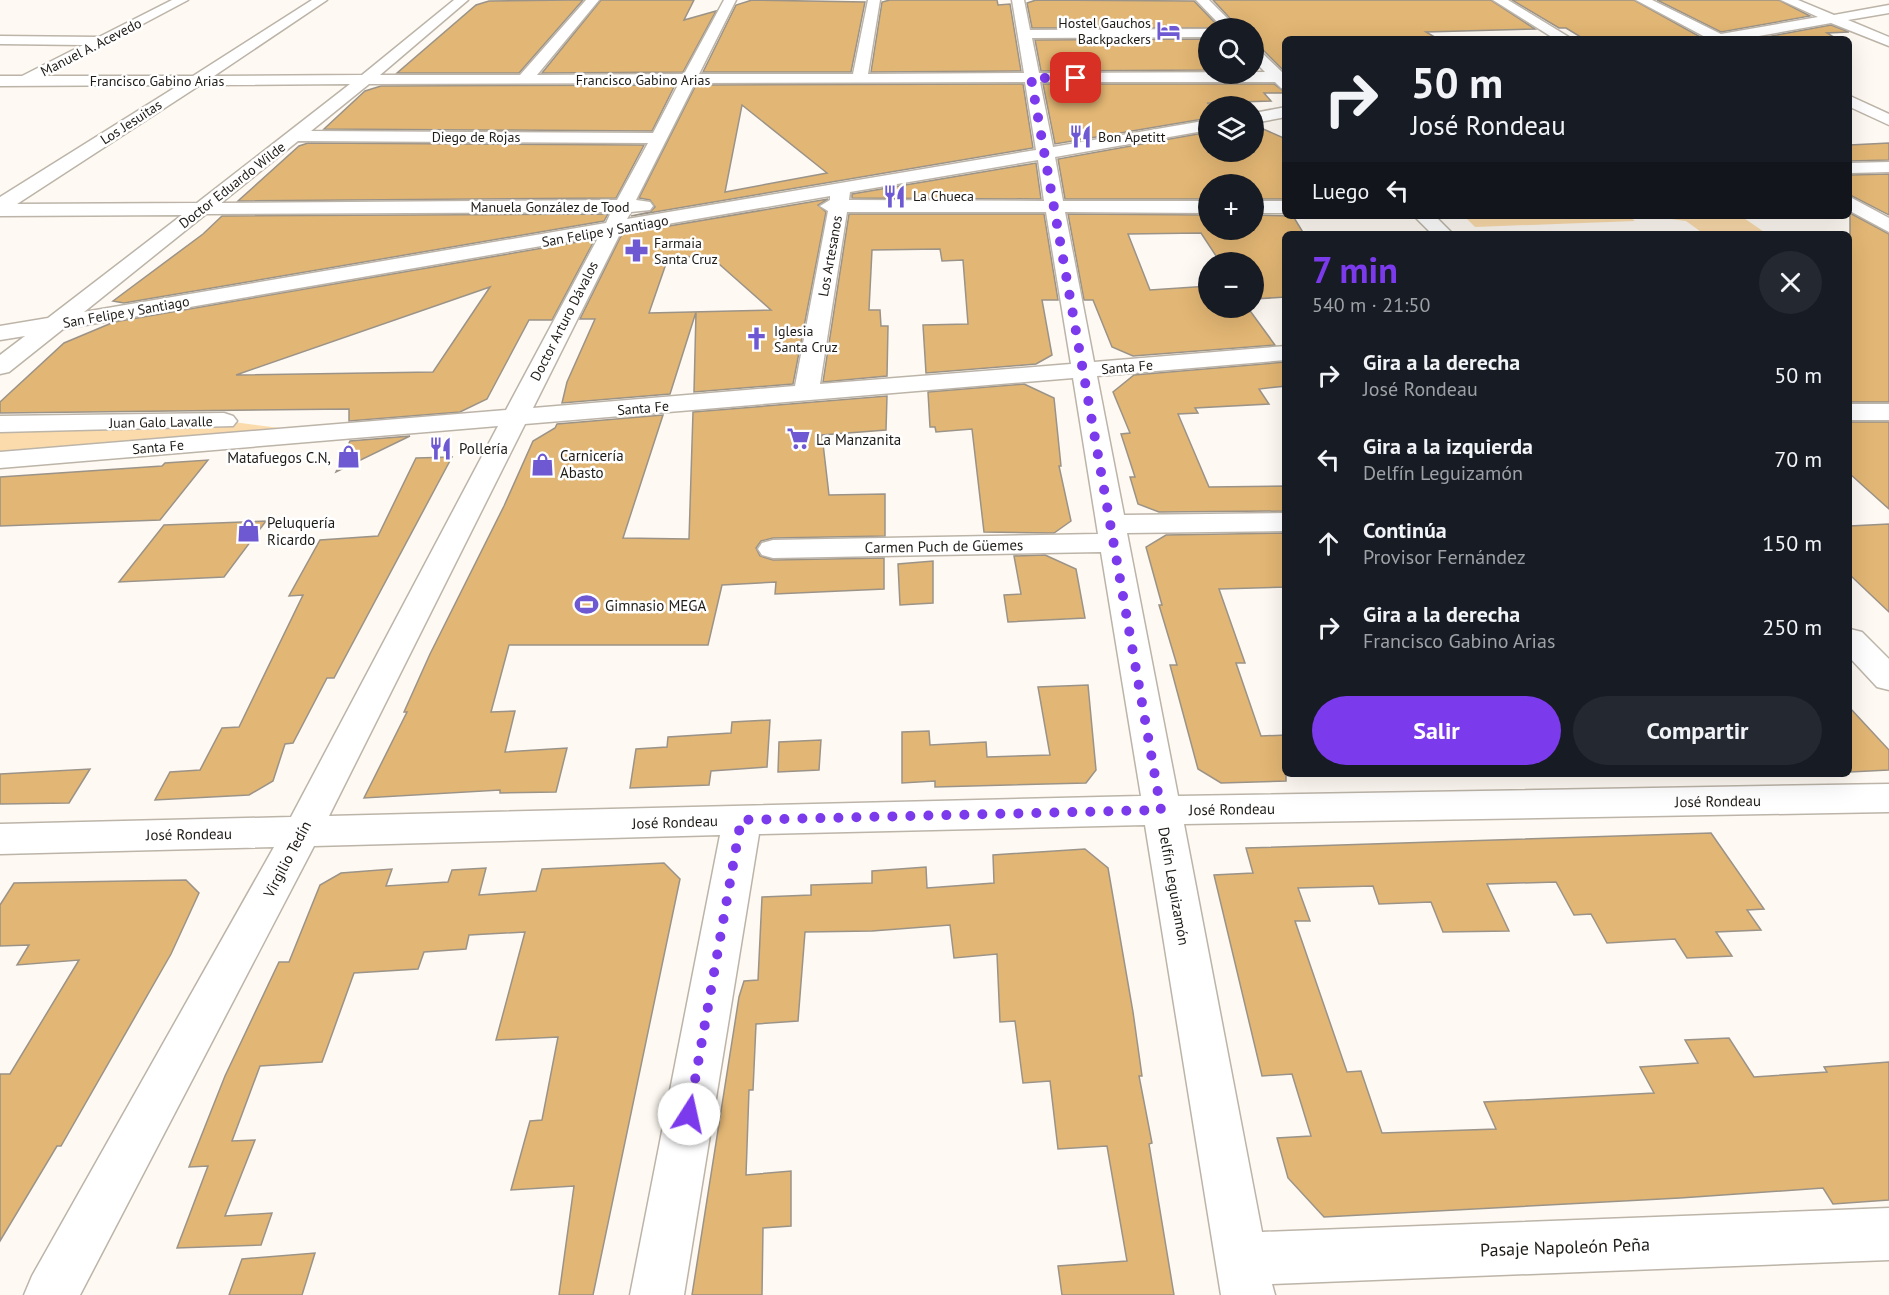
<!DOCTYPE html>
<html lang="es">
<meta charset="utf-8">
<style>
body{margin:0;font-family:"PT Sans",sans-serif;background:#242831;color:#f1f3f6;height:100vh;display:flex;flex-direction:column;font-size:22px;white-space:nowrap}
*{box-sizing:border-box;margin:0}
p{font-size:20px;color:#9ea1a6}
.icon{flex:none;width:33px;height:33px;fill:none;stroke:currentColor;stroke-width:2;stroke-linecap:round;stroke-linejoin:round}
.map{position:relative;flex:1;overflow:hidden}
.details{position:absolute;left:1282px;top:231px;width:570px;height:546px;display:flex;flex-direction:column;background:#171b24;border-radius:9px;box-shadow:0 6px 24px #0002}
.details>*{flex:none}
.top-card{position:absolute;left:1282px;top:36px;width:570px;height:183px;border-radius:9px;box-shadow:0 6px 24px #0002;background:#171b24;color:#f1f3f6;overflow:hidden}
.buttons{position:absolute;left:1198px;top:18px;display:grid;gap:12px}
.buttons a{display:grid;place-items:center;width:66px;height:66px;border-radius:50%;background:#171b24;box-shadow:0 6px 24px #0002;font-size:30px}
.pin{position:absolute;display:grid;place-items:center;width:51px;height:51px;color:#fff;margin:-26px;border-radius:12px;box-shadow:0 3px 9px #0006}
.me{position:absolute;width:66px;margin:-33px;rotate:10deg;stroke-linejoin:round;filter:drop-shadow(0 0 4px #0008)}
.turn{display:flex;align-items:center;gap:21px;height:126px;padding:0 30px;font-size:27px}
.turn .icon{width:78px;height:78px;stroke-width:2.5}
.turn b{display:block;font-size:42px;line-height:51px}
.then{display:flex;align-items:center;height:57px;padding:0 30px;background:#0003;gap:12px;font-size:22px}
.round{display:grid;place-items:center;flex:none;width:63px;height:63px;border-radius:32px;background:#242831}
.head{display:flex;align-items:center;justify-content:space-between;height:102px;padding:0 30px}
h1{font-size:36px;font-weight:700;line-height:45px;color:#7c3aed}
.button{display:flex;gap:12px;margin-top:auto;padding:12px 30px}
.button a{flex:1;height:69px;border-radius:36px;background:#7c3aed;color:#fff;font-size:24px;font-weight:700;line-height:69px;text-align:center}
.button a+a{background:#242831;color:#f1f3f6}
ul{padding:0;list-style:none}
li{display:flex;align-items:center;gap:18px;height:84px;padding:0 30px}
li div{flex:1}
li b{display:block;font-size:22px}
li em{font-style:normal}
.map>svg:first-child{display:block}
.green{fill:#fbdbab}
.building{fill:#e2b674;stroke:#9b9388;stroke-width:1.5;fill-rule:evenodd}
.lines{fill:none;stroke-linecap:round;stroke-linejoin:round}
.minor-casing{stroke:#bcb4a8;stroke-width:3}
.major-casing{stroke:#bcb4a8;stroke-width:3}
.minor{fill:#fff;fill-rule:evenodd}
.major{fill:#fff;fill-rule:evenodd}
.route{stroke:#7c3aed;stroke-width:10;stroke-dasharray:0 18}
.labels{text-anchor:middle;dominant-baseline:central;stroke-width:5;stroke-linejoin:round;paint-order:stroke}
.far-poi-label{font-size:14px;fill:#1f1c18;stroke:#fff;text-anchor:start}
.far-street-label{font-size:14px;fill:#1f1c18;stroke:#fff}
.poi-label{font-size:15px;fill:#1f1c18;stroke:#fff;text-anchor:start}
.street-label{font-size:15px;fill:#1f1c18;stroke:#fff}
.near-street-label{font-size:18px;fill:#1f1c18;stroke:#fff}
</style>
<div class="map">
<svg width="1889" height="1295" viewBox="0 0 1889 1295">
<rect width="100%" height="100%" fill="#fef9f2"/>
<g class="green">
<path d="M1470,216H1628L1635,221L1475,227L1467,219H1472Z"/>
<path d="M1648,216H1741L1767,234H1704L1686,221Z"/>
<path d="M233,422L311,432L0,458V426Z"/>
</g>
<g class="building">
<path d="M572,0H583L519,73H397L476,5L489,1Z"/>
<path d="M601,0H694L684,20L716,11L683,72L542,73Z"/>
<path d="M752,0L865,2L851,72H703L736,5Z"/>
<path d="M890,0H997L998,5L1010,4L1021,71L871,72L882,2Z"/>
<path d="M1036,0L1194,1L1220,28H1032L1027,3Z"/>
<path d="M1213,0H1491L1535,29L1426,32L1438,39H1286V70H1283L1261,48L1254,47V28H1239Z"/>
<path d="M1512,0H1634L1704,39H1584L1566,28H1559Z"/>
<path d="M1657,0H1779L1810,16L1721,32Z"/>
<path d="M1831,25L1849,32L1827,33L1837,39H1755Z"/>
<path d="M1209,39V70L1041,71L1035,40Z"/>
<path d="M1023,84L1033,148L631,216L650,212L655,207L650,200L639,198L696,85ZM742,105L827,173L725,192Z"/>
<path d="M1043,84H1274L1286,93H1264L1271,101L1207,103L1215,106H1209V118L1055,144Z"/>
<path d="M675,85L652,131L324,129L365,91L381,86Z"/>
<path d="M1254,125L1286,139V199H1254V184H1209V199H1065L1058,159L1209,132V152H1254Z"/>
<path d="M308,143L644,145L616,198L238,201L299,146Z"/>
<path d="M1889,143V160L1850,161V145Z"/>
<path d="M1036,163L1041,199L852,198V194Z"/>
<path d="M1889,174V215L1850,195V175Z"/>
<path d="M828,199L818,205L826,212L793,384L694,392L696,312L670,394L562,403L567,382L595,319H580L622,234ZM710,256L771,310L649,313L668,258Z"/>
<path d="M1850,213L1889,234V402H1850Z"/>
<path d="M608,214L604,221L124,303L113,301L203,234L222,216Z"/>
<path d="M849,214H1044L1058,300H1042L1052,355L1036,364L926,373L923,325L968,324L963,260L942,261L940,249L872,250L869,310H880L881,326H888L887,376L823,382Z"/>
<path d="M1068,214L1209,215V230H1254V215L1293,216L1304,234H1286V297L1254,299V262H1220L1201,233L1128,234L1150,290L1209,286V308H1248L1275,345L1133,356L1112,347L1093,300H1084Z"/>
<path d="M595,239L552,320H529L487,399L460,412L349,421V409L0,413V402L64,343L114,322ZM490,287L433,372L236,375Z"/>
<path d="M1286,362V386L1259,389L1269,404L1195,408L1198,413L1178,414L1209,487L1286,486V511L1159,512L1138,504L1130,477H1135L1121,434L1130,433L1113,392L1134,375Z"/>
<path d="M1024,384L1054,398L1061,466H1059L1071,521L1054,533L984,532L972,429L936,432L935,427H930L928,392Z"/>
<path d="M887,396L886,430L822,435L829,495L885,494V536L773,538L761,541L756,548L760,556L773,560L884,558V589L775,594L776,582L722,585L708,645H509L491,712L515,711L505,752L567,748L556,792L500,793V790L364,798L407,712H404L430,654L504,506L533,441L555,428L557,424L663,415L623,538L689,539L693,412Z"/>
<path d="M1850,422H1889V509L1850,474Z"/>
<path d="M410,436L336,472L350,441Z"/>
<path d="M452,457L334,678H327L293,743L285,744L273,781L249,795L155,800L170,772L200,770L222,728L239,727L303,595L289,596L320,540L378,536L416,458Z"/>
<path d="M208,460L160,520L0,526V477L162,466L165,463Z"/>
<path d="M266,521L224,577L119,582L164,525Z"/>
<path d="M1889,524V612L1850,575V526Z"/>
<path d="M1286,533V587L1219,589L1245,663H1236L1261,736L1286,735V781L1221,783L1198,769L1170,665H1177L1159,605H1162L1146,547L1166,535Z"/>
<path d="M1045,555L1076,569L1085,618L1008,622L1004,595L1021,594L1014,556Z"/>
<path d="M933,561V603L900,605L898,564Z"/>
<path d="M1088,685L1096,770L1086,783L935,787V781L902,783V732L929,731L930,745L986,742L987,757L1050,755L1038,687Z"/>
<path d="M1850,708L1889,750V770L1850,772Z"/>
<path d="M770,720L767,767L711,771L709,785L630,788L636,749L667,747L668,737L731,733L732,722Z"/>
<path d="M821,740L819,770L778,772L779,742Z"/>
<path d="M90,769L69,803L0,804V774Z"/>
<path d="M1711,833L1764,909L1747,910L1761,930L1716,932L1732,956L1687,958L1675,939L1607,943L1591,914L1574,915L1556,882L1487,884L1509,931L1443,932L1431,902L1379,904L1373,886L1298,888L1310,921H1295L1347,1072L1361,1071L1382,1133L1496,1129L1484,1102L1654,1093L1640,1067L1698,1063L1685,1040L1729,1038L1754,1077L1827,1072L1824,1067L1889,1062V1200L1833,1204L1823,1188L1680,1198L1324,1217L1288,1178L1277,1138L1311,1136L1292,1074L1262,1076L1214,875L1253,873L1246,848Z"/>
<path d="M1085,849L1108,868L1133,1012L1142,1076H1139L1152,1143L1149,1144L1174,1295H1062L1058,1266L1127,1261L1107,1146L1058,1149L1050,1081L1023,1083L1015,1021L1000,1022L997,954L954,958L950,925L872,931L805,932L798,1021L756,1024L753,1090H749L746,1175L791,1171V1226L763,1228L762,1295H692L739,997L744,981L758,980L762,897L811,895V885L872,883V871L926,867L927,888L994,883L993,855Z"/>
<path d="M664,863L680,879L593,1295H559L574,1186L511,1190L530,1121L542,1120L558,1037L496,1040L525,932L469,935L466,949L424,952L418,969L354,973L322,1062L260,1066L232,1141L255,1140L225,1216L272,1213L261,1245L177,1248L208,1166L189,1167L225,1076L279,962H289L320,885L341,873L392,869L386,886L448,882L452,870L486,868L479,895L536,891L542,869Z"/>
<path d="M186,880L199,893L171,954L61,1146H57L0,1241V1074H10L79,960L17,965L29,945L0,946V905L14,883Z"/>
<path d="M315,1253L302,1295H229L242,1259Z"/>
</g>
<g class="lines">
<defs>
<g id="minor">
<path d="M172,0H188L45,76H193L312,0H327L214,76L362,75L454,0H468L380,75H520L586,0H599L537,75L684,74L724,0H736L699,74H853L868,0H880L868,74L1024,73L1012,0H1024L1030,30L1209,29V37L1032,38L1039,73L1286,72V82H1040L1053,147L1209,120V130L1055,157L1063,201H1209V213L1065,212L1094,362L1286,346V360L1097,376L1124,515L1286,513V531L1127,533L1178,796L1889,784V812L1184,824L1262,1232L1889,1208V1260L1272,1284L1275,1295H1221L1145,825L759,834L684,1295H630L720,835L314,846L80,1295H24L32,1276L274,847L0,854V824L291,817L498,426L0,468V452L506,410L599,236L63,329L9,372L0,374V355L25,336L0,340V326L48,318L182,215L0,216V197L179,85L0,86V76H22L83,45L0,44V36L99,37ZM1025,82L1036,150L627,219L631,212L650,210L653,206L650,202L636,200L695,83ZM679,83L653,133L311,131L369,84ZM350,84L197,203L17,204L200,85ZM298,141L648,143L617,200L221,203ZM1038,160L1044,201L849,200L850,192ZM830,196V200L820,206L828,211L795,386L533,408L621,232ZM611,212L606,223L84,312L206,214ZM847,212H1046L1071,364L820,384ZM1073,378L1098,534L773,540L762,543L758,549L762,555L773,558L1101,552L1141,796L329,816L525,424Z"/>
<path d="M1493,0H1508L1572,39H1555Z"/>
<path d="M1636,0H1652L1721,34L1818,17L1781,0H1798L1834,15L1889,5V13L1848,20L1889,37V46L1831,23L1742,39H1709Z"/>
<path d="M1850,96L1889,114V125L1850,107Z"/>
<path d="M1286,107V117L1254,123V113Z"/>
<path d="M1889,162V172L1850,173V163Z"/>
<path d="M1850,197L1889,218V232L1850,211Z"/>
<rect x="1254" y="201" width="32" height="12"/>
<rect x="1850" y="404" width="39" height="16"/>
<path d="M224,413L233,416L237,421L233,426L0,432V416Z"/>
</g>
<g id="major">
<path d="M1196,0H1209L1237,28H1223Z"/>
<path d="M1254,49L1259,50L1286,76V89L1281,88L1254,61Z"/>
<path d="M1414,216H1435L1453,234H1432Z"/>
<path d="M1850,629L1862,632L1889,659V690L1877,687L1850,658Z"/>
</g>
</defs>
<use href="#minor" class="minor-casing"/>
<use href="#major" class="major-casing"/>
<use href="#minor" class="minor"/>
<use href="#major" class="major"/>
</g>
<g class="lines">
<path class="route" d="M689,1114L741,820L1161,810L1031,78H1076"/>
</g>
<defs>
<symbol id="hotel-bare" viewBox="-9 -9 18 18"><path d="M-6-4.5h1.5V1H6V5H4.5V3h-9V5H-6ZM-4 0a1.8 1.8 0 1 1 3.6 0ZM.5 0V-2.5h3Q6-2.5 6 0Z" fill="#6e59d3" stroke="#fff" stroke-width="2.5" paint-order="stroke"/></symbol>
<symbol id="restaurant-bare" viewBox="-9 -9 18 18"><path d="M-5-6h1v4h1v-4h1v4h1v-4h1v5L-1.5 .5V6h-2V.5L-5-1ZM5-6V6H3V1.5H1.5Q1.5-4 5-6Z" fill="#6e59d3" stroke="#fff" stroke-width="2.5" paint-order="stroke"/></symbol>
<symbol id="pharmacy-bare" viewBox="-9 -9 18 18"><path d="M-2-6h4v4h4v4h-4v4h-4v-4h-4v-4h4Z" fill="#6e59d3" stroke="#fff" stroke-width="2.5" paint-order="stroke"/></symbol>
<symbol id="church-bare" viewBox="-9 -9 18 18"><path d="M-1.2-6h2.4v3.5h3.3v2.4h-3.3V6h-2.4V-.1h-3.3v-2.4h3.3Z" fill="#6e59d3" stroke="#fff" stroke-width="2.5" paint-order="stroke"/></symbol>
<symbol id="supermarket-bare" viewBox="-9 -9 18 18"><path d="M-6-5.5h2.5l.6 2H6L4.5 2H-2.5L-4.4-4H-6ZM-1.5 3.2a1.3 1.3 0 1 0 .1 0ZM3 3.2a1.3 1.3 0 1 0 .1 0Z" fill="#6e59d3" stroke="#fff" stroke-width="2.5" paint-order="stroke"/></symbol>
<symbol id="shop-bare" viewBox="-9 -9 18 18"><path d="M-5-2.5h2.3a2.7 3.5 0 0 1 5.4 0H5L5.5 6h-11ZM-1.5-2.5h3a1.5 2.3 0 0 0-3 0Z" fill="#6e59d3" stroke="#fff" stroke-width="2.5" paint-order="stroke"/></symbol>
<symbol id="stadium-bare" viewBox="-9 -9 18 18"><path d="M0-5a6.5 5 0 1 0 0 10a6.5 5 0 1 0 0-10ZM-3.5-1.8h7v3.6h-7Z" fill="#6e59d3" stroke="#fff" stroke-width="2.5" paint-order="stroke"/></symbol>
</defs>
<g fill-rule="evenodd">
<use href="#hotel-bare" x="1152" y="14" width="33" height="33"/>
<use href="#restaurant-bare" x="1064" y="120" width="33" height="33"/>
<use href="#restaurant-bare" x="878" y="180" width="33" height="33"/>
<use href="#pharmacy-bare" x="620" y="234" width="33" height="33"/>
<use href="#church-bare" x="740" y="322" width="33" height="33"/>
<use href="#supermarket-bare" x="782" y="422" width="33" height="33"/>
<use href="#restaurant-bare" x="424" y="432" width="33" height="33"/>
<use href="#shop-bare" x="332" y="440" width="33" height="33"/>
<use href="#shop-bare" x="526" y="448" width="33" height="33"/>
<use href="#shop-bare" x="232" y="514" width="33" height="33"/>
<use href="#stadium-bare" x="570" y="588" width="33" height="33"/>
</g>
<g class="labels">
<g class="far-poi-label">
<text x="1151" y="23" text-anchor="end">Hostel Gauchos<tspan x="1151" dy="16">Backpackers</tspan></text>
<text x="1098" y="137">Bon Apetitt</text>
<text x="913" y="196">La Chueca</text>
<text x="654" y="243">Farmaia<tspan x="654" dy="16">Santa Cruz</tspan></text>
<text x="774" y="331">Iglesia<tspan x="774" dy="16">Santa Cruz</tspan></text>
</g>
<g class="far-street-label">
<text transform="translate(91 47) rotate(-27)">Manuel A. Acevedo</text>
<text x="643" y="80">Francisco Gabino Arias</text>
<text x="157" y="81">Francisco Gabino Arias</text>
<text transform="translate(131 122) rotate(-33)">Los Jesuitas</text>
<text x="476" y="137">Diego de Rojas</text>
<text transform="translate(232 185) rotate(-38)">Doctor Eduardo Wilde</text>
<text x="550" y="207">Manuela González de Tood</text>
<text transform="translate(605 231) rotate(-10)">San Felipe y Santiago</text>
<text transform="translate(830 256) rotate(-80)">Los Artesanos</text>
<text transform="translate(126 312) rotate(-10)">San Felipe y Santiago</text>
<text transform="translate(564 321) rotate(-63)">Doctor Arturo Dávalos</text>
<text transform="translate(1127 367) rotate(-5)">Santa Fe</text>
<text transform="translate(643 408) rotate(-5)">Santa Fe</text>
<text transform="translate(161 422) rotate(-1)">Juan Galo Lavalle</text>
<text transform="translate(158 447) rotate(-5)">Santa Fe</text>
</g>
<g class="poi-label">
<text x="816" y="439">La Manzanita</text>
<text x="459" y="448">Pollería</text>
<text x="560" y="455">Carnicería<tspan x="560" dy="17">Abasto</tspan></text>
<text x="331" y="457" text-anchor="end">Matafuegos C.N,</text>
<text x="267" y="522">Peluquería<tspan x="267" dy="17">Ricardo</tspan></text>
<text x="605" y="605">Gimnasio MEGA</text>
</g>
<g class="street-label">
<text transform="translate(944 546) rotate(-1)">Carmen Puch de Güemes</text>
<text transform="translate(1718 801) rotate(-1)">José Rondeau</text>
<text transform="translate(1232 809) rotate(-1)">José Rondeau</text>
<text transform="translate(675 822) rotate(-2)">José Rondeau</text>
<text transform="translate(189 834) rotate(-1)">José Rondeau</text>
<text transform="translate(287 859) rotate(-62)">Virgilio Tedín</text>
<text transform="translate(1174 886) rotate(80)">Delfín Leguizamón</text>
</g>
<g class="near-street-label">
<text transform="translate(1565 1247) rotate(-2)">Pasaje Napoleón Peña</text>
</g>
</g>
</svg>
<div class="buttons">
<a><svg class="icon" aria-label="search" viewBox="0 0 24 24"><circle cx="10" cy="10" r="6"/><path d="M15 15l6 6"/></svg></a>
<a><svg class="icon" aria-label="layers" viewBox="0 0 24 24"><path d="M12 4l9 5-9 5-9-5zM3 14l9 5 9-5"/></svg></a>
<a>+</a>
<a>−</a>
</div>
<div class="pin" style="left:1076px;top:78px;background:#d93025"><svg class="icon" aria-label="arrive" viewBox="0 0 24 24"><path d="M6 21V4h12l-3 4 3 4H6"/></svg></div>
<svg class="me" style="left:689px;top:1114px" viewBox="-20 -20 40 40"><circle r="19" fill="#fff"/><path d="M0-13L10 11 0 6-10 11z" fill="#7c3aed"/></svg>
<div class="top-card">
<div class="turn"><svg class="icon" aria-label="right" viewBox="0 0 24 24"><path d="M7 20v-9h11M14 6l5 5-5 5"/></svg><div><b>50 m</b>José Rondeau</div></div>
<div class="then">Luego<svg class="icon" aria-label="left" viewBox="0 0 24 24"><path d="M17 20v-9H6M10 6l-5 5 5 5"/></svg></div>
</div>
<section class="details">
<div class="head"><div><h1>7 min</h1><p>540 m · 21:50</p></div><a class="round"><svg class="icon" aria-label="close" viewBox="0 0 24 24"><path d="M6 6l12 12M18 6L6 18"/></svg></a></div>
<ul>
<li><svg class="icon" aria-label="right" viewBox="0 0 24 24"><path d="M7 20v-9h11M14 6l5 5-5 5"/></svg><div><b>Gira a la derecha</b><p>José Rondeau</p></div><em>50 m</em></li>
<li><svg class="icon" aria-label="left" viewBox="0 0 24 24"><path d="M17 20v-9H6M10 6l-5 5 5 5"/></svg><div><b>Gira a la izquierda</b><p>Delfín Leguizamón</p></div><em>70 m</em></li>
<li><svg class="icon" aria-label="ahead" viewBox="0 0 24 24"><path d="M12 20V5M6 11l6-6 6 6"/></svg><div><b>Continúa</b><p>Provisor Fernández</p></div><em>150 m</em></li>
<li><svg class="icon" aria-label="right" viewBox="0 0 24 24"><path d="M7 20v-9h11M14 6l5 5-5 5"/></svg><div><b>Gira a la derecha</b><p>Francisco Gabino Arias</p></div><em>250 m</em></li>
</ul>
<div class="button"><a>Salir</a><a>Compartir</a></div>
</section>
</div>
